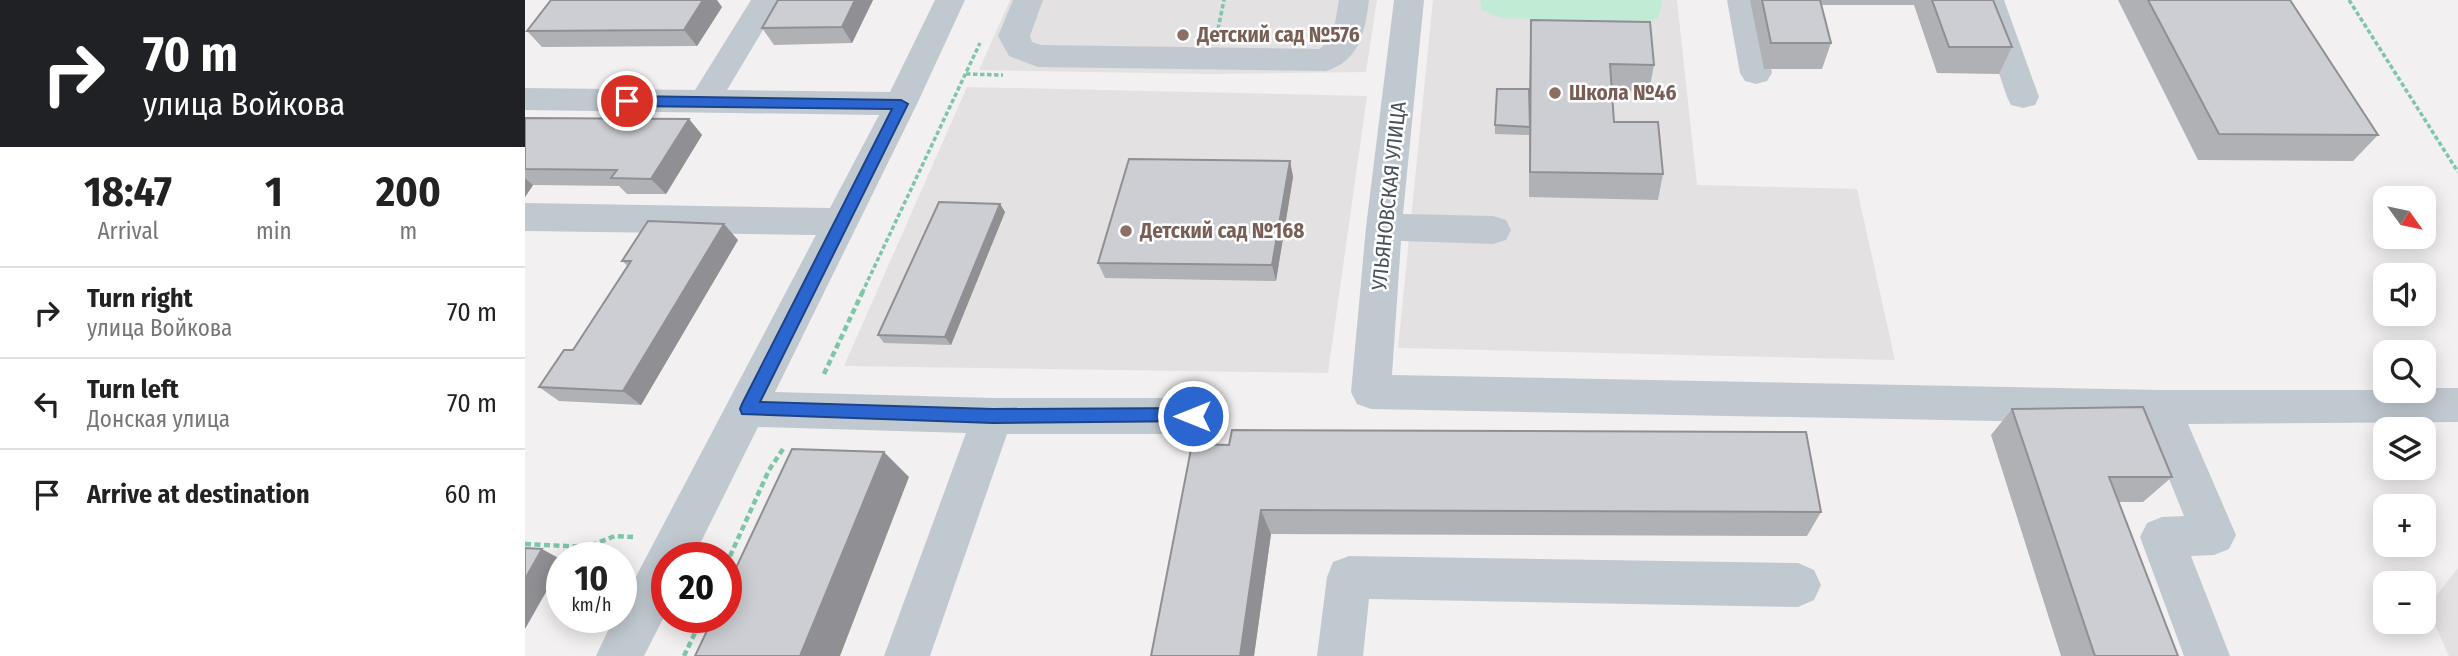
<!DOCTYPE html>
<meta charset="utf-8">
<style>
body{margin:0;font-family:"Fira Sans Condensed",sans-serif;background:#f6f6f6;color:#222;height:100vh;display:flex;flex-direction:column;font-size:26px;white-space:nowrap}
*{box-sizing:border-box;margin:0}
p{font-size:23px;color:#767676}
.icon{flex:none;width:38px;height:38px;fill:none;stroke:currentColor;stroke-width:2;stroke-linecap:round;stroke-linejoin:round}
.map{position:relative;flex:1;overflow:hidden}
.drawer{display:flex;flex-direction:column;background:#fff;width:525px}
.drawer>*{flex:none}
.banner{background:#202124;color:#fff;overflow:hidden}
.needle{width:46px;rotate:123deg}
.controls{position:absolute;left:1848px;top:186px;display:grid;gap:14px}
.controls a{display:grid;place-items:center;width:63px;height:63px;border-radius:14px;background:#fff;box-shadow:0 4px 18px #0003;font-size:35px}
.speed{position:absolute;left:21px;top:542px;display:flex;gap:14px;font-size:35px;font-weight:700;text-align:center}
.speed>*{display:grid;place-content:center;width:91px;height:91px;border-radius:50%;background:#fff;box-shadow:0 4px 18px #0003;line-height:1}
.speed small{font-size:18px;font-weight:400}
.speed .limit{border:10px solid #d22;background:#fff;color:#111}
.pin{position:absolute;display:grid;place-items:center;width:60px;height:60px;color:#fff;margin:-30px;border:4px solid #fff;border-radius:50%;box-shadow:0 2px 7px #0007}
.me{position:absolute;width:77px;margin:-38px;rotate:270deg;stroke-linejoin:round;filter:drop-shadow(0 0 5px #0008)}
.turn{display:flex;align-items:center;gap:24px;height:147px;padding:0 28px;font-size:32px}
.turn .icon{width:91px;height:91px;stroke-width:2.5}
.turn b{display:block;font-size:49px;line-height:60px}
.eta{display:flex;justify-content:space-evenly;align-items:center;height:119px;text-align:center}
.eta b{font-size:42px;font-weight:700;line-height:49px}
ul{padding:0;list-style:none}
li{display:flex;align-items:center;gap:21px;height:91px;padding:0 28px;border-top:2px solid #e0e0e0}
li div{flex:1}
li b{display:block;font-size:26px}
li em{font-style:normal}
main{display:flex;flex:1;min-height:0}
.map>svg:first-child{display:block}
.education{fill:#e3e1e1}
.green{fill:#c2ebd5}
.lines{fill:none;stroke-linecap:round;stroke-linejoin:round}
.path-far1{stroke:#7ec6a8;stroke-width:3.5;stroke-dasharray:4.5 2.5;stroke-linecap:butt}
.path{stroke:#7ec6a8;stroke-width:4.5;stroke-dasharray:6 3.5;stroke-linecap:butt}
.minor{fill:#c1c9d0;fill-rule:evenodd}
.wall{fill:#b0b1b5}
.shaded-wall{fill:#909094}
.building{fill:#cdced3;stroke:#909094;stroke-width:2}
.route{fill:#2b66d0;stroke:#1c4287;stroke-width:2}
.education-dot{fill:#8d6e63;stroke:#fff;stroke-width:2.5}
.labels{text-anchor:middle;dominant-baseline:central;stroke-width:5;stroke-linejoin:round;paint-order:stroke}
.education-label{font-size:21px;font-weight:bold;fill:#785e54;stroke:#fff;text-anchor:start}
.street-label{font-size:21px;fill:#49515b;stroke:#fff}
</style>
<main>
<section class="drawer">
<div class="banner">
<div class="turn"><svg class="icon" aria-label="right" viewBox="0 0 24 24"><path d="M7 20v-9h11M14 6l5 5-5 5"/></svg><div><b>70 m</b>улица Войкова</div></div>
</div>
<div class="eta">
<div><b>18:47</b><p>Arrival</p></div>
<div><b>1</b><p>min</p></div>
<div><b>200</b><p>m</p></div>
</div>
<ul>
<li><svg class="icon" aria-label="right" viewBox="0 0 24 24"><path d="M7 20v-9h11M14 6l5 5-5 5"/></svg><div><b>Turn right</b><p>улица Войкова</p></div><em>70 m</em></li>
<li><svg class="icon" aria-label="left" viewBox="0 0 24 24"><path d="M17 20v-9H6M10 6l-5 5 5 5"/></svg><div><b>Turn left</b><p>Донская улица</p></div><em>70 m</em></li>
<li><svg class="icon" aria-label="arrive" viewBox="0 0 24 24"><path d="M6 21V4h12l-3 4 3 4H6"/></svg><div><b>Arrive at destination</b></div><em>60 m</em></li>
</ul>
</section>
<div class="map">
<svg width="1933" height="656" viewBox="0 0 1933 656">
<rect width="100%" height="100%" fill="#f2f0f0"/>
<g class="education">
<path d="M485,0H852L841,72L684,74L454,70Z"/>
<path d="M908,0H1152L1172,185L1332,189L1370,360L873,348Z"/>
<path d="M442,87L842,96L803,373L319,366Z"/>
<path d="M1933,568V656H1924L1902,607Z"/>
</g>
<path class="green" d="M955,0H1137V2L1133,18L1122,22L975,18L957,10Z"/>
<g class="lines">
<g class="path-far1">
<path d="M1824,0L1933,172"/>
<path d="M693,29L699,0"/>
<path d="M441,74L478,75"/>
<path d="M337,293L455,43"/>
</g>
<g class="path">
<path d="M299,374L338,291"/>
<path d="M0,544L62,547L90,536L108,537"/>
<path d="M201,565L244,470L260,446"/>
<path d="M159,656L177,618"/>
</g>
<g class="minor">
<path d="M226,0H256L202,90L365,92L410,0H440L392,104L250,392L468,398H668L682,404L688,416L682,428L668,434H482L405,656H359L441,433L233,427L168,558H142V611L119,656H71L89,618H96V605L291,235L0,231V203L305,208L354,115L0,110V88L170,90Z"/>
<path d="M488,0H518L505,36L507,42L516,45L795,49L808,34L814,0H844C840,31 835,61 801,71L513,67L484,56L473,36Z"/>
<path d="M869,0H899L878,214L968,216L981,220L986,230L981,240L968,244L876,241L867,375L1635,390H1899V388H1933V422L1663,424L1711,535L1704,549L1689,555L1666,556L1705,656H1659L1615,537L1622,523L1637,517L1659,516L1622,424L846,409L832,404L826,392L841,227Z"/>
<path d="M1202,0H1232L1247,73L1242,81L1231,84L1220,81L1215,73Z"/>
<path d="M1449,0H1479L1514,97L1510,105L1498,108L1486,105L1482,97Z"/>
<path d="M824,556L1273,563L1289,570L1296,585L1289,600L1273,607L844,599L838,656H792L802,577L808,562Z"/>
</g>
</g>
<g class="wall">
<path d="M348,0L327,43L249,45L237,28Z"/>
<path d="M1225,0H1468L1487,47L1474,74L1412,73L1389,5H1296L1306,43L1297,69H1239Z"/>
<path d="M1593,0H1765L1853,135L1828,161L1673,160Z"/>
<path d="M197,7L172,46L17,47L2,31Z"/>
<path d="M1006,20L1129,65L1124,91H1087L1089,122L1138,174L1133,200L1004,197V135L970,134V125L1004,89Z"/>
<path d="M0,118L164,119L177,135L141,194H102L94,186L8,185L0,197Z"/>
<path d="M765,161L768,177L751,281L580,278L573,263Z"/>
<path d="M475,204L480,212L426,345L359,343L353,335Z"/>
<path d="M213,240L116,405L34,401L14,387L48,350L103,266L97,261Z"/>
<path d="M1487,409L1647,477L1618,502H1594L1653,656H1536L1466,435Z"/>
<path d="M704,445L1296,512L1282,536L746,534L729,656H626Z"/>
</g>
<g class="shaded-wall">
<path d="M178,0H192L197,7L172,46L159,30Z"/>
<path d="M330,0H348L327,43L317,27Z"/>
<path d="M164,119L177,135L141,194L126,179Z"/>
<path d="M765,161L768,177L751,281L747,265Z"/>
<path d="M0,178L8,185L0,197Z"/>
<path d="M475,204L480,212L426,345L420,337Z"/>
<path d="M199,224L213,240L116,405L98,391Z"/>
<path d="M359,452L384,477L315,656H275Z"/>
<path d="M736,510L746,534L729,656H715Z"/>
<path d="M17,549L37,560V564L0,629V579Z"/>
</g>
<g class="building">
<path d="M26,0H178L159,30L2,31Z"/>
<path d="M253,0H330L317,27L237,28Z"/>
<path d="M1237,0H1295L1306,43H1246Z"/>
<path d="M1407,0H1468L1487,47H1424Z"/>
<path d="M1623,0H1765L1853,135L1694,134Z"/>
<path d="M1006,20L1125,22L1129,65L1085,64L1089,122H1133L1138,174L1005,172Z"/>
<path d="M972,89H1004L1005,127L970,125Z"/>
<path d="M0,118L164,119L126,179L86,178L92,170L0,169Z"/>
<path d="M604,159L765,161L747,265L573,263Z"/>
<path d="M414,202L475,204L420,337L353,335Z"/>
<path d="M123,221L199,224L98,391L14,387L39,350H48L106,261H97Z"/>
<path d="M1618,407L1647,477H1584L1653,656H1570L1487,409Z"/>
<path d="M707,430L1281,432L1296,512L736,510L715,656H626L667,444L704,445Z"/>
<path d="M267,449L359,452L275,656H170L188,618H201V589Z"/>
<path d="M0,548L17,549L0,579Z"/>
</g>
<path class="route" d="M102,96L376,100L383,104L235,402L468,409L668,408L674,411L676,416L674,421L468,423L217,414L215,409L217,404L367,109L102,106L95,101Z"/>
<g class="education-dot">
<circle cx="658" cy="35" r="7"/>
<circle cx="1030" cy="93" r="7"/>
<circle cx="601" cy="231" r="7"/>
</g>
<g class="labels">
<g class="education-label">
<text x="672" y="35">Детский сад №576</text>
<text x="1044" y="93">Школа №46</text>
<text x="615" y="231">Детский сад №168</text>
</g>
<g class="street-label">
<text transform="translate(864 196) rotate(-84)">УЛЬЯНОВСКАЯ УЛИЦА</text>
</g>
</g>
</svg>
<div class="controls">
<a><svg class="needle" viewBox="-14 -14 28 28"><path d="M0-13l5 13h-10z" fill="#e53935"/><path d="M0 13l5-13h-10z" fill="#767676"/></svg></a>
<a><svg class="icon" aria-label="sound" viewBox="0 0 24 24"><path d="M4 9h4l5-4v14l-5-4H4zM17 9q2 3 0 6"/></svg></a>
<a><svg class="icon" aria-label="search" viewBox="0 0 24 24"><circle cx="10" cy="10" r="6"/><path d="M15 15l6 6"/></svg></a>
<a><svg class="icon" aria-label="layers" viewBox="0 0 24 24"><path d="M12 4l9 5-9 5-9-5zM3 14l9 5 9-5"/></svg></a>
<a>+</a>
<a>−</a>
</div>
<div class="speed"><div>10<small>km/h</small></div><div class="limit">20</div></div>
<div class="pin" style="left:102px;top:101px;background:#d93025"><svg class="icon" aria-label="arrive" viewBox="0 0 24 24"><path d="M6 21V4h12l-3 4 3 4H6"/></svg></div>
<svg class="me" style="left:668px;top:416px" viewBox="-20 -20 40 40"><circle r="17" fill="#2b66d0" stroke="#fff" stroke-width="3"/><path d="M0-11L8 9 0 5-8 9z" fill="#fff"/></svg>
</div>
</main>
